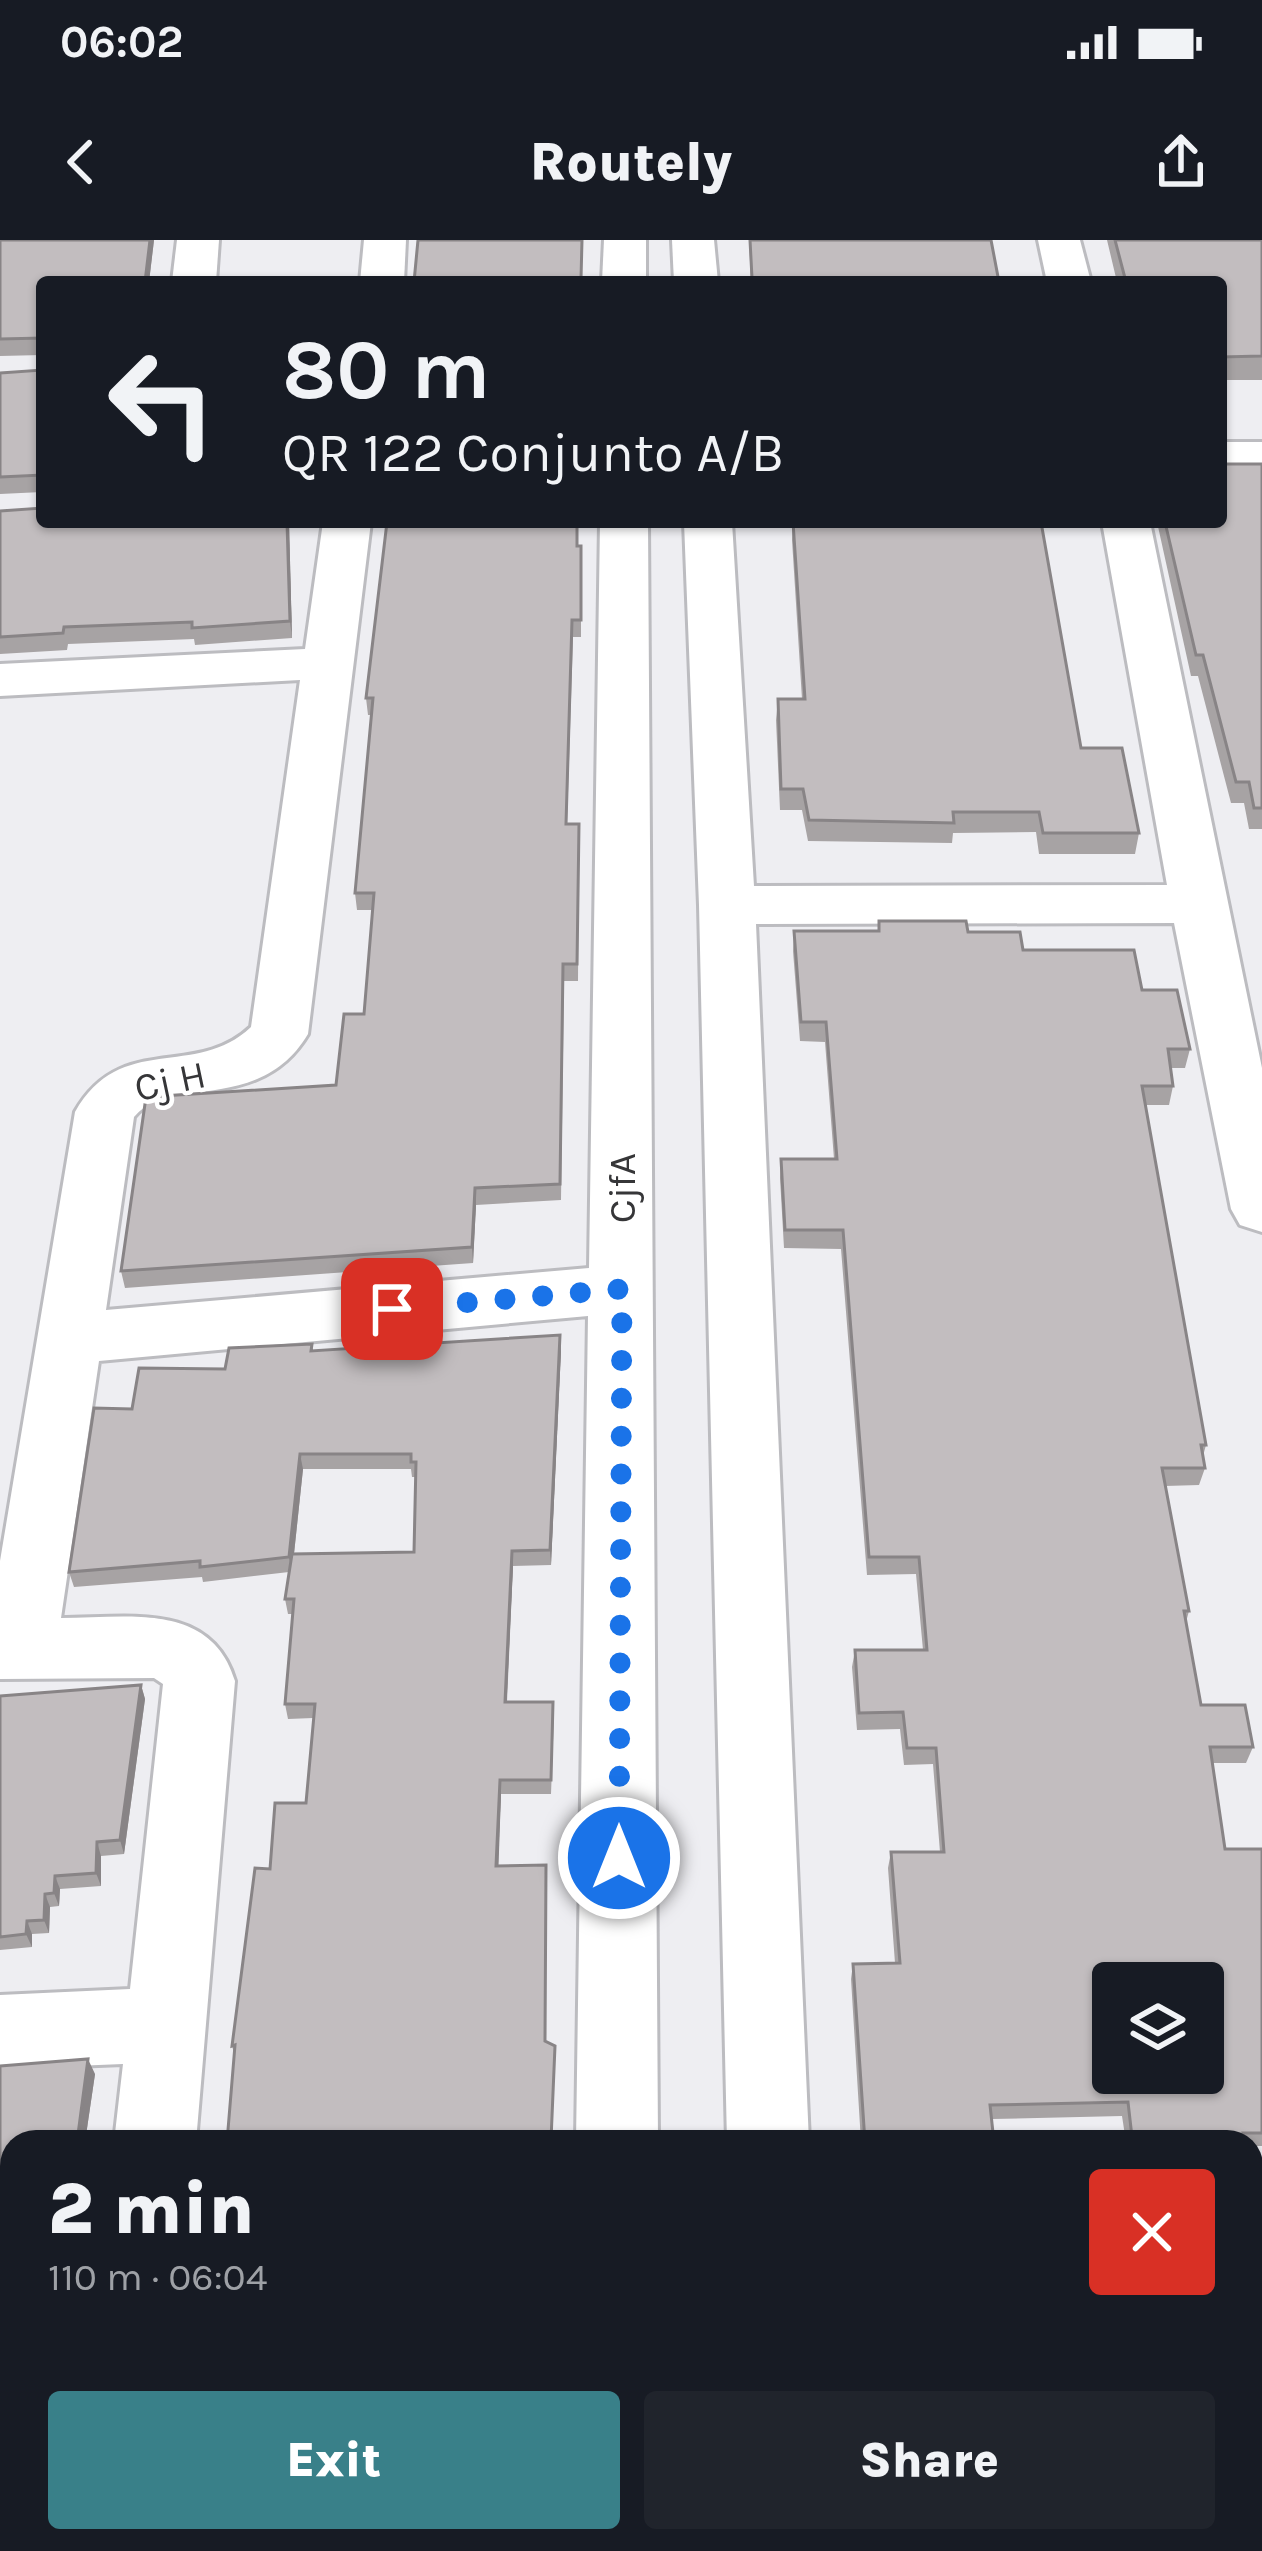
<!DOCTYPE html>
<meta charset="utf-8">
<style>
body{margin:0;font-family:Karla,sans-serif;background:#20242c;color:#f1f3f6;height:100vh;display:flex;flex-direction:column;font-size:45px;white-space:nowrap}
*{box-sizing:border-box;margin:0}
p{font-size:39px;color:#9ea1a6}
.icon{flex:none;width:66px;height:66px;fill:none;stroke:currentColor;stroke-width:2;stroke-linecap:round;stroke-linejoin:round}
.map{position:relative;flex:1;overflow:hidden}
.details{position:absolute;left:0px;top:1890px;width:1263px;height:423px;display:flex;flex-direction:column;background:#171b24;border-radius:36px 36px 0 0;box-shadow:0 3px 9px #0004}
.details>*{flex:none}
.guide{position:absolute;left:36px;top:36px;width:1191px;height:252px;border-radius:12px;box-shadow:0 3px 9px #0004;background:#171b24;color:#f1f3f6;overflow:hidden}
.controls{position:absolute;left:1092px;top:1722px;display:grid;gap:24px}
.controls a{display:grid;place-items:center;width:132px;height:132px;border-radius:12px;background:#171b24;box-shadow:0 3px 9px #0004;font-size:60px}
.pin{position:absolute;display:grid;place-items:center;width:102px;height:102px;color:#fff;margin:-51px;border-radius:24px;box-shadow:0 6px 18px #0006}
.me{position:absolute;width:132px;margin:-66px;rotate:0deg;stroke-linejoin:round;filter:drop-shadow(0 0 9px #0008)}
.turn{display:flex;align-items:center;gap:42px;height:252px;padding:0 48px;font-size:54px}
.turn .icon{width:156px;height:156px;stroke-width:2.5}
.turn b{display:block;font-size:84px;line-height:102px}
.round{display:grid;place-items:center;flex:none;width:126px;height:126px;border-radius:12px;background:#20242c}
.head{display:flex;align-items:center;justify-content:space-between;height:204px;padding:0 48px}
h1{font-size:72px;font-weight:800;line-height:90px}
.button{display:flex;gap:24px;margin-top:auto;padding:24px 48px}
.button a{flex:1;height:138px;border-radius:12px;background:#398089;color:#fff;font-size:48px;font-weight:800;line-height:138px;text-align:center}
.button a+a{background:#20242c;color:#f1f3f6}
.status{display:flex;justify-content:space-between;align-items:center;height:84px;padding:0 60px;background:#171b24;direction:ltr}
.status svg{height:33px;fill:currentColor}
header{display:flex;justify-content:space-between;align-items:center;height:156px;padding:0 48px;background:#171b24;font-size:54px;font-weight:800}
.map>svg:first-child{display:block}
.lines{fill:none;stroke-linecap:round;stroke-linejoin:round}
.minor-casing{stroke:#bcbcc0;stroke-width:6}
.minor{fill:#fff;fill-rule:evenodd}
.wall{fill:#a7a3a4;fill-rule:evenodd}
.shaded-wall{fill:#888486}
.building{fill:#c2bdbf;stroke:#888486;stroke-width:3;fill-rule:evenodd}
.route{stroke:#1a73e8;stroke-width:21;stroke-dasharray:0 37.8}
.labels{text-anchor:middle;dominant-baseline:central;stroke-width:9;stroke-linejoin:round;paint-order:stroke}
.street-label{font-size:39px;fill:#363638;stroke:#fff}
</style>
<div class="status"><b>06:02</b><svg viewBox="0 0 49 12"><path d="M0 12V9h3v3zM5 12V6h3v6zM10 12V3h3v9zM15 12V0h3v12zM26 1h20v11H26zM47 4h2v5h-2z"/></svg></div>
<header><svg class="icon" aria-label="back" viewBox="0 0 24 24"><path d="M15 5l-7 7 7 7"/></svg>Routely<svg class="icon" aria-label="share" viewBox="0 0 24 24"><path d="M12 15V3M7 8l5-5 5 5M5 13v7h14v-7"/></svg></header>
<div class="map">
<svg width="1262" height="2311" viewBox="0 0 1262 2311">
<rect width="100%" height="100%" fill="#eeeef2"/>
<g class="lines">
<defs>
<g id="minor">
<path d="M177,0H219L216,42H172Z"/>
<path d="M364,0H406L404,42H360Z"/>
<path d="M604,0H646V42H602Z"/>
<path d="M672,0H714L718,42H674Z"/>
<path d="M1038,0H1080L1091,42H1047Z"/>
<rect x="1221" y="202" width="41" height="28"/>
<path d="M323,282H371L308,794C260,875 168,834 134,877L106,1070L589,1028L600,282H648L658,1902H576L588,1076L99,1121L61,1378C127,1378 211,1361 235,1441L196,1902H114L123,1824L0,1829V1755L130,1749L163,1444L154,1438L0,1439V1321L75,872C121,791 195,840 251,787L300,440L0,456V424L305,409Z"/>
<path d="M684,282H732L754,646L1167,645L1102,282H1150L1262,828V992L1240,985L1231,969L1174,683L756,684L809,1902H727L699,665Z"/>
<rect x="1251" y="1981" width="11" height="84"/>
<path d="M61,2301H151L149,2311H59Z"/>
<rect x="568" y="2301" width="90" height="10"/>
<rect x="737" y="2301" width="90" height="10"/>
</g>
</defs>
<use href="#minor" class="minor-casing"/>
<use href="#minor" class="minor"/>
</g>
<g class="wall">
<path d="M0,0H154L149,42H42V115L0,116Z"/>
<path d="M749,0H991L999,42H751Z"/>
<path d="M1107,0H1262V140H1221V42H1117Z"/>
<path d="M42,130V252L0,254V133Z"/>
<path d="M1262,224V589H1249L1244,563H1231L1198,436H1191L1157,282H1221Z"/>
<path d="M0,271L289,282L292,398L195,405L194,399L68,404L67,410L0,414Z"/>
<path d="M793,282L1081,508L1139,593L1135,614H1039L1036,592L953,593L952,603L808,601L802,570H780L776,480L778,459H802L792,300Z"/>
<path d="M577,306H581V397H573L567,584H579L578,741H564L561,960L476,965L473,1023L125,1048L121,1031L336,845L364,774L372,670H357L355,653L372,475H368L366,458Z"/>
<path d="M879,681L968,692L1142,750L1190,809L1185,828H1170L1173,846L1169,865H1146L1206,1205L1203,1216L1205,1228L1199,1245L1165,1246L1189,1371L1186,1382L1201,1465L1253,1507L1246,1523H1212L1225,1609H1262V1906H1251V1902H1126L1122,1876L992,1879L994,1902H861L851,1739L853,1724L895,1723L888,1628L891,1612H940L933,1524L904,1525L900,1489L857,1490L852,1427L855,1410H923L916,1334L867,1335L841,1009L784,1008L780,938L781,919H834L825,802L800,801L793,711L794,691H878Z"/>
<path d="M312,1104L313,1111H561L551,1325L513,1326L507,1462L554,1476L551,1554H501L498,1626L546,1801L555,1806L552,1902H227L235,1816L232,1806L270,1629L306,1563L313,1478L288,1479L285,1464L293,1374H288L285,1359L289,1332L203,1342L202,1337L74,1347L69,1332L132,1169L225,1129ZM303,1229H411L412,1237H416L414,1312L294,1314Z"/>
<path d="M141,1445L145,1459L124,1614L101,1616V1646L60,1649L59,1666L50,1667L49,1693L32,1694V1707L0,1710V1456Z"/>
<path d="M0,1826L95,1834L85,1902H12V2236H0Z"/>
<path d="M999,2301H1251L1262,2311H999Z"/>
</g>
<g class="shaded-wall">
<path d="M150,0H154L149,42H145Z"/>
<path d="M287,282H289L292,398L290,381Z"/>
<path d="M475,948L476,965L473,1023L472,1007Z"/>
<path d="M560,1095L561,1111L551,1325L550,1310Z"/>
<path d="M300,1214L303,1229L292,1332L289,1317Z"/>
<path d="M512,1311L513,1326L506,1476L505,1462Z"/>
<path d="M141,1445L145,1459L124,1614L120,1600Z"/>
<path d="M500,1540L501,1554L498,1640L496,1626Z"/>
<path d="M97,1602L101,1616V1646L96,1633Z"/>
<path d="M55,1636L60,1649L59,1666L54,1653Z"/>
<path d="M45,1654L50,1667L49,1693L44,1680Z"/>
<path d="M27,1681L32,1694V1707L26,1694Z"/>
<path d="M88,1819L95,1834L85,1902H77Z"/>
</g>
<g class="building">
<path d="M0,0H150L145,42H42V130V98L0,99Z"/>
<path d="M418,0H582L581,39L572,40V42H414Z"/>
<path d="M750,0H991L999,42H773V38H752Z"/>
<path d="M1115,0H1262V116L1221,117V42H1126Z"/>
<path d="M42,130V237V235L0,237V133Z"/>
<path d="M1221,224H1262V568H1254L1249,542H1236L1203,415H1196L1165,282H1221Z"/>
<path d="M42,268V282H287L290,381L192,388V382L64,387L63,393L0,397V271Z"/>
<path d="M387,282H577V306H581V380H572L566,584H579L577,724H563L560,944L475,948L472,1007L121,1031L146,857L336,845L344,774H364L374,653H355L373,458H366Z"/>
<path d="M793,282H1041L1081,508H1122L1139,593H1043L1039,572H953L954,583L809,580L803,549H781L778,459H805Z"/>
<path d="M879,681H966L968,692H1020L1023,710H1134L1142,750H1177L1190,809H1168L1173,846H1142L1206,1205H1201L1205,1228H1162L1189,1371H1184L1201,1465H1245L1253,1507H1210L1225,1609H1262V1893H1243L1245,1902H1162L1161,1897H1132L1128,1862L990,1865L994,1902H865L853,1724L900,1723L891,1612H944L936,1508H907L903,1472L859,1473L855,1410H927L919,1317H869L843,990H785L781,919H837L826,782H801L794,691H879ZM1113,1743H1203V1833H1113Z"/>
<path d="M560,1095L550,1310L512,1311L505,1462H553L551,1540H500L496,1626L546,1625L545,1801L555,1806L551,1900L528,1902H227L235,1805L232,1806L255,1628L270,1629L275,1563H306L315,1464H285L294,1359H285L292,1314L414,1312L416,1222H411V1214H300L289,1317L200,1327V1321L69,1332L94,1168L132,1169L139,1128L225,1129L229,1108L312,1104L311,1111Z"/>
<path d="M141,1445L120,1600L97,1602L96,1633L55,1636L54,1653L45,1654L44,1680L27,1681L26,1694L0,1697V1456Z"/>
<path d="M88,1819L77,1902H12V2225H0V1826Z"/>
<path d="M1251,2086H1262V2311H1005V2301H1251Z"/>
<path d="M188,2301H529V2311H186Z"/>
</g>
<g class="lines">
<path class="route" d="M392,1069L622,1049L619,1618"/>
</g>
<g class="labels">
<g class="street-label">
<text transform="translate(170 841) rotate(-12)">Cj H</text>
<text transform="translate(622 948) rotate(-90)">CjfA</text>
</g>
</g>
</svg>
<div class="controls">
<a><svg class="icon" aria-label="layers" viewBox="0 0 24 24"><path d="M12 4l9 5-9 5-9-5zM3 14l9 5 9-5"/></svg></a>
</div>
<div class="pin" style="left:392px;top:1069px;background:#d93025"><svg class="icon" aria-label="arrive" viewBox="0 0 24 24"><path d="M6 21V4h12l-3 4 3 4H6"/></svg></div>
<svg class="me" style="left:619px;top:1618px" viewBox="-20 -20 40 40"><circle r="17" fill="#1a73e8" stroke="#fff" stroke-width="3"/><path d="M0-11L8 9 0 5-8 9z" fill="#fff"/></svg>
<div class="guide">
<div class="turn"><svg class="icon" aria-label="left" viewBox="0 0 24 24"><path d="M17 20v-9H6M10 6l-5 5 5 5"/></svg><div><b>80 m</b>QR 122 Conjunto A/B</div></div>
</div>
<section class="details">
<div class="head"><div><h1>2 min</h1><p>110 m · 06:04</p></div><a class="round" style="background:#d93025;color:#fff"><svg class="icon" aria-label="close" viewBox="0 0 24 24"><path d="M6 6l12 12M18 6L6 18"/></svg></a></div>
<div class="button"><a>Exit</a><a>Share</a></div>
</section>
</div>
